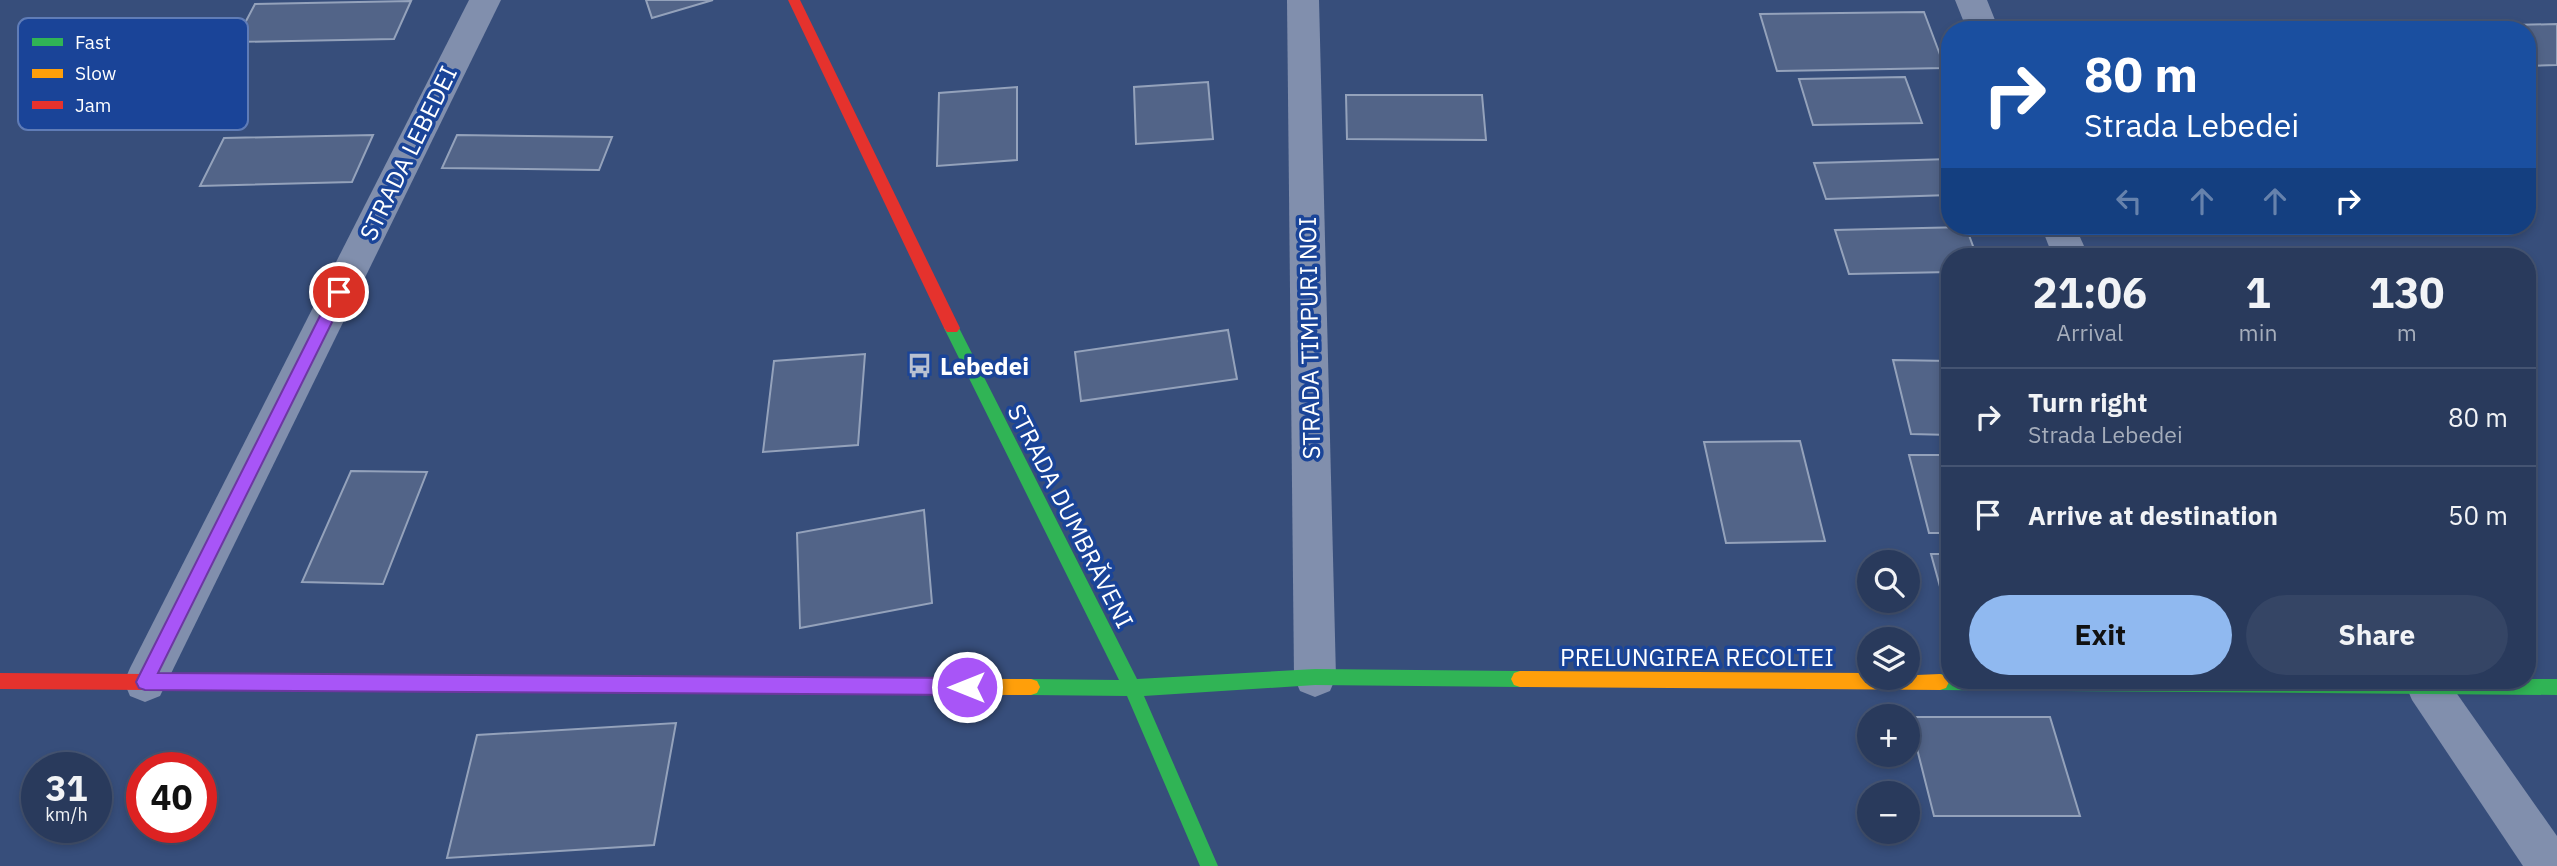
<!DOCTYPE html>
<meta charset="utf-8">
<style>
body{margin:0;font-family:"IBM Plex Sans",sans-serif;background:#354565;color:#f1f3f6;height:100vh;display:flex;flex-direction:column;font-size:26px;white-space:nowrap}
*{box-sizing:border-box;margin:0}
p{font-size:23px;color:#a5adbb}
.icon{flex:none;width:38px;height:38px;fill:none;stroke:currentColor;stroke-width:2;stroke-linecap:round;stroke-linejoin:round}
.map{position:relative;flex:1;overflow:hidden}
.sheet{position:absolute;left:1941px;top:248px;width:595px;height:441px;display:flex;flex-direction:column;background:#293a5c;border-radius:28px;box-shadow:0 4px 10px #0003,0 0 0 2px #455472}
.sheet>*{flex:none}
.guide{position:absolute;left:1941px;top:21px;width:595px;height:214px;border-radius:28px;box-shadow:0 4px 10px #0003,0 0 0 2px #455472;background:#1a4fa0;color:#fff;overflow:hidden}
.tools{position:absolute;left:1857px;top:550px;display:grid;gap:14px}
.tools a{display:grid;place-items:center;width:63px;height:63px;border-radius:50%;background:#293a5c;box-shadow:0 4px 10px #0003,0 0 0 2px #455472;font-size:35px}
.speed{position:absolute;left:21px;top:752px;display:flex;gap:14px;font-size:35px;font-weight:700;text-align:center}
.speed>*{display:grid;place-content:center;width:91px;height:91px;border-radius:50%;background:#293a5c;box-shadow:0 4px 10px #0003,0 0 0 2px #455472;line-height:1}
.speed small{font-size:18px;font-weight:400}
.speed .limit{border:10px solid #d22;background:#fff;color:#111}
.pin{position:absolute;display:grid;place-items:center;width:60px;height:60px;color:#fff;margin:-30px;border:4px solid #fff;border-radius:50%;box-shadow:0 2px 7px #0007}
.me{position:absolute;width:77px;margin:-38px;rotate:270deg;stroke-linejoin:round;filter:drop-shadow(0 0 5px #0008)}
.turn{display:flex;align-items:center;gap:24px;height:147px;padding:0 28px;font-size:32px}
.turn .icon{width:91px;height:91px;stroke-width:2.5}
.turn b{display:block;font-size:49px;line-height:60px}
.lanes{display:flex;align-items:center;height:66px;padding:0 28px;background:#0003;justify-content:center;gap:35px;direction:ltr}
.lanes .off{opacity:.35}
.eta{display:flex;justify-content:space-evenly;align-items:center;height:119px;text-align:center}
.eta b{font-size:42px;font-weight:700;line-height:49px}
.primary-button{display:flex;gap:14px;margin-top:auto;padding:14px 28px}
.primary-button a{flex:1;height:80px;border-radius:42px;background:#90b9f0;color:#111;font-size:28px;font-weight:700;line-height:80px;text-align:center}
.primary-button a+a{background:#354565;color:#f1f3f6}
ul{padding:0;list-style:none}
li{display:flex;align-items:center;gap:21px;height:98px;padding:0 28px;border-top:2px solid #455472}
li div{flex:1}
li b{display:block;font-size:26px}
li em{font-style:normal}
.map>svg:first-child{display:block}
.building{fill:#526488;stroke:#94a2bb;stroke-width:2}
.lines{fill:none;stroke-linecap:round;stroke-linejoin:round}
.street{fill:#818fad;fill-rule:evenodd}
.fast{fill:#30b455;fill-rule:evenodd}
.slow{fill:#ff9f0a;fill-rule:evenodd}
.jam{fill:#e5322d;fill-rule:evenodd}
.route{fill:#a855f7;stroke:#6d37a1;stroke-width:2}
.labels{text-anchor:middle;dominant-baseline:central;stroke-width:7;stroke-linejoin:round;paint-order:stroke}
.street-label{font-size:24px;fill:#fff;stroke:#1a4498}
.poi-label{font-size:24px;font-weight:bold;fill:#fff;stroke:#1a4498;text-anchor:start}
.key{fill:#1a4498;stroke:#5f7cb7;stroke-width:2}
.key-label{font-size:19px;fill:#fff}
</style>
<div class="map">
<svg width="2557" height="866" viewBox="0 0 2557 866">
<rect width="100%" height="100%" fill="#374e7b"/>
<g class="building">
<path d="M646,0H713L652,18Z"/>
<path d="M411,1L394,39L235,42L255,4Z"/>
<path d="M1924,12L1945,68L1777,71L1760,14Z"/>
<path d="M2557,24V65L2527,66V30H2473L2471,26Z"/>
<path d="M1905,77L1922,123L1813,125L1799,79Z"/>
<path d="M1208,82L1213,139L1136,144L1134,87Z"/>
<path d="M1017,87V160L937,166L939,93Z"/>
<path d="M1346,95H1482L1486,140L1347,139Z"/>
<path d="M373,135L352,182L200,186L224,138Z"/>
<path d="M457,135L612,137L599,170L442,168Z"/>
<path d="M1950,159V195L1826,199L1814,163Z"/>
<path d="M1966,227L1977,257H1950V272L1849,274L1835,230Z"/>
<path d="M1228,330L1237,379L1081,401L1075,352Z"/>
<path d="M865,354L858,445L763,452L774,361Z"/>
<path d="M1893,360L1950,361V435L1911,434Z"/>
<path d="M1800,441L1825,541L1726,543L1704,442Z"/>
<path d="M1909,455H1950V533H1929Z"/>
<path d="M351,471L427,472L383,584L302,582Z"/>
<path d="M924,510L932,603L800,628L797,533Z"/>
<path d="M1931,554H1950V623Z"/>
<path d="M1909,717H2050L2080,816H1934Z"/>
<path d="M676,723L654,845L447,858L477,735Z"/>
</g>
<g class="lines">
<g class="street">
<path d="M469,0H501L160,696L145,702L130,696L124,682L130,668Z"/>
<path d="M1287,0H1319L1336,677L1330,691L1315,697L1300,691L1294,677Z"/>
<path d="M1955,0H1987L1999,30H1967Z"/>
<path d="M2041,226H2075L2089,257H2053Z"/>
<path d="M2408,681H2448L2557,836V866H2523L2412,700L2406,686Z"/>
</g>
<g class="fast">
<path d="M952,322L957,324L1137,679L1315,669L1520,671L1526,673L1529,679L1526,685L1520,687L1315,685L1144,696L1218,866H1200L1127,696L1031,695L1025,693L1022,687L1025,681L1031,679L1119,680L944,328Z"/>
<path d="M1940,674H1950V681L2557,679V695L1940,690L1934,688L1931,682L1934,676Z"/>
<path d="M287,675L760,678L766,680L769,686L766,692L760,694L287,691L281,689L278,683L281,677Z"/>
</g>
<g class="slow">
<path d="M1520,671L1869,673V677L1940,674L1946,676L1949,682L1946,688L1940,690L1520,687L1514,685L1511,679L1514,673Z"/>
<path d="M760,678L1031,679L1037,681L1040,687L1037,693L1031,695L760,694L754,692L751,686L754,680Z"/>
</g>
<g class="jam">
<path d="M788,0H800L960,328L957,332H947L944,328Z"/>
<path d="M0,673L287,675L293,677L296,683L293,689L287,691L0,689Z"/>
</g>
</g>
<path class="route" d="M339,286L347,292L158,673L967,678L973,681L976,687L973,692L967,695L145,690L139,688L136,682L139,676L332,292Z"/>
<defs>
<symbol id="bus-bare" viewBox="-9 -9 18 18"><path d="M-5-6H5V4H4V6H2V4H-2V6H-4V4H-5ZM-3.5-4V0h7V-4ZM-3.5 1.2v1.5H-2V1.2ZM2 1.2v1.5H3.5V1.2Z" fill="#b9c1d1" stroke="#1a4498" stroke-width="2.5" paint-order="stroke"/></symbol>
</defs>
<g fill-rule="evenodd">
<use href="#bus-bare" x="902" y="348" width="35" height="35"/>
</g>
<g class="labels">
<g class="street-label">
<text transform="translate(408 153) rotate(-64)">STRADA LEBEDEI</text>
<text transform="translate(1309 338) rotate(-91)">STRADA TIMPURI NOI</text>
<text transform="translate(1071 516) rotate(63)">STRADA DUMBRĂVENI</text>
<text x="1697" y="657">PRELUNGIREA RECOLTEI</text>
</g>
<g class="poi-label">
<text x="940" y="366">Lebedei</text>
</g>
</g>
<rect x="18" y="18" width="230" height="112" rx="10" class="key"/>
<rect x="32" y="38" width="31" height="8" fill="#30b455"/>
<rect x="32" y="69" width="31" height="9" fill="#ff9f0a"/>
<rect x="32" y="101" width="31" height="8" fill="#e5322d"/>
<g class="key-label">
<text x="75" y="49">Fast</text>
<text x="75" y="80">Slow</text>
<text x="75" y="112">Jam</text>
</g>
</svg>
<div class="tools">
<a><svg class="icon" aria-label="search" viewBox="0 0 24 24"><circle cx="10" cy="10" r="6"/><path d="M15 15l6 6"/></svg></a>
<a><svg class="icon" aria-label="layers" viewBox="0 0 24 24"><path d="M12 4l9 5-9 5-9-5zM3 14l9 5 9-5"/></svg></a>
<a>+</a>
<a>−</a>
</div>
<div class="speed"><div>31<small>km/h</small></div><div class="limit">40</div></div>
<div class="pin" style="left:339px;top:292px;background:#d93025"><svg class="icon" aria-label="arrive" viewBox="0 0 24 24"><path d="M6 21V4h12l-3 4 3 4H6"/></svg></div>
<svg class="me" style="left:967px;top:687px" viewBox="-20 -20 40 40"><circle r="17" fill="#a855f7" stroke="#fff" stroke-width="3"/><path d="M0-11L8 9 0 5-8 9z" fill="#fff"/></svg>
<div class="guide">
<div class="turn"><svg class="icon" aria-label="right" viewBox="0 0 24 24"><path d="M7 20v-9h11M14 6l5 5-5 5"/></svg><div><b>80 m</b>Strada Lebedei</div></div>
<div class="lanes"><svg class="icon off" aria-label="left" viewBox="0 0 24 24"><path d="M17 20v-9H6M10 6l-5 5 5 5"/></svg><svg class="icon off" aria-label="ahead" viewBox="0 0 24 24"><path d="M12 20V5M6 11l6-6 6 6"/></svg><svg class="icon off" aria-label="ahead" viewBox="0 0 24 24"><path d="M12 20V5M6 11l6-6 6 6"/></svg><svg class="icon" aria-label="right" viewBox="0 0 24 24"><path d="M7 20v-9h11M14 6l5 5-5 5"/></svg></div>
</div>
<section class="sheet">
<div class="eta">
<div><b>21:06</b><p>Arrival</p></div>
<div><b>1</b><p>min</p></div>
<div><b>130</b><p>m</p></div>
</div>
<ul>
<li><svg class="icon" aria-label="right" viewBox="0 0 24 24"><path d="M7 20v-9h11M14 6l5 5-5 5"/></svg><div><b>Turn right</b><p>Strada Lebedei</p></div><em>80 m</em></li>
<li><svg class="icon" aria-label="arrive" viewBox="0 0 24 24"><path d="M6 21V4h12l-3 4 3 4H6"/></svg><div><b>Arrive at destination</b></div><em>50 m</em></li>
</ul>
<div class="primary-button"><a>Exit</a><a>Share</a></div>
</section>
</div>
